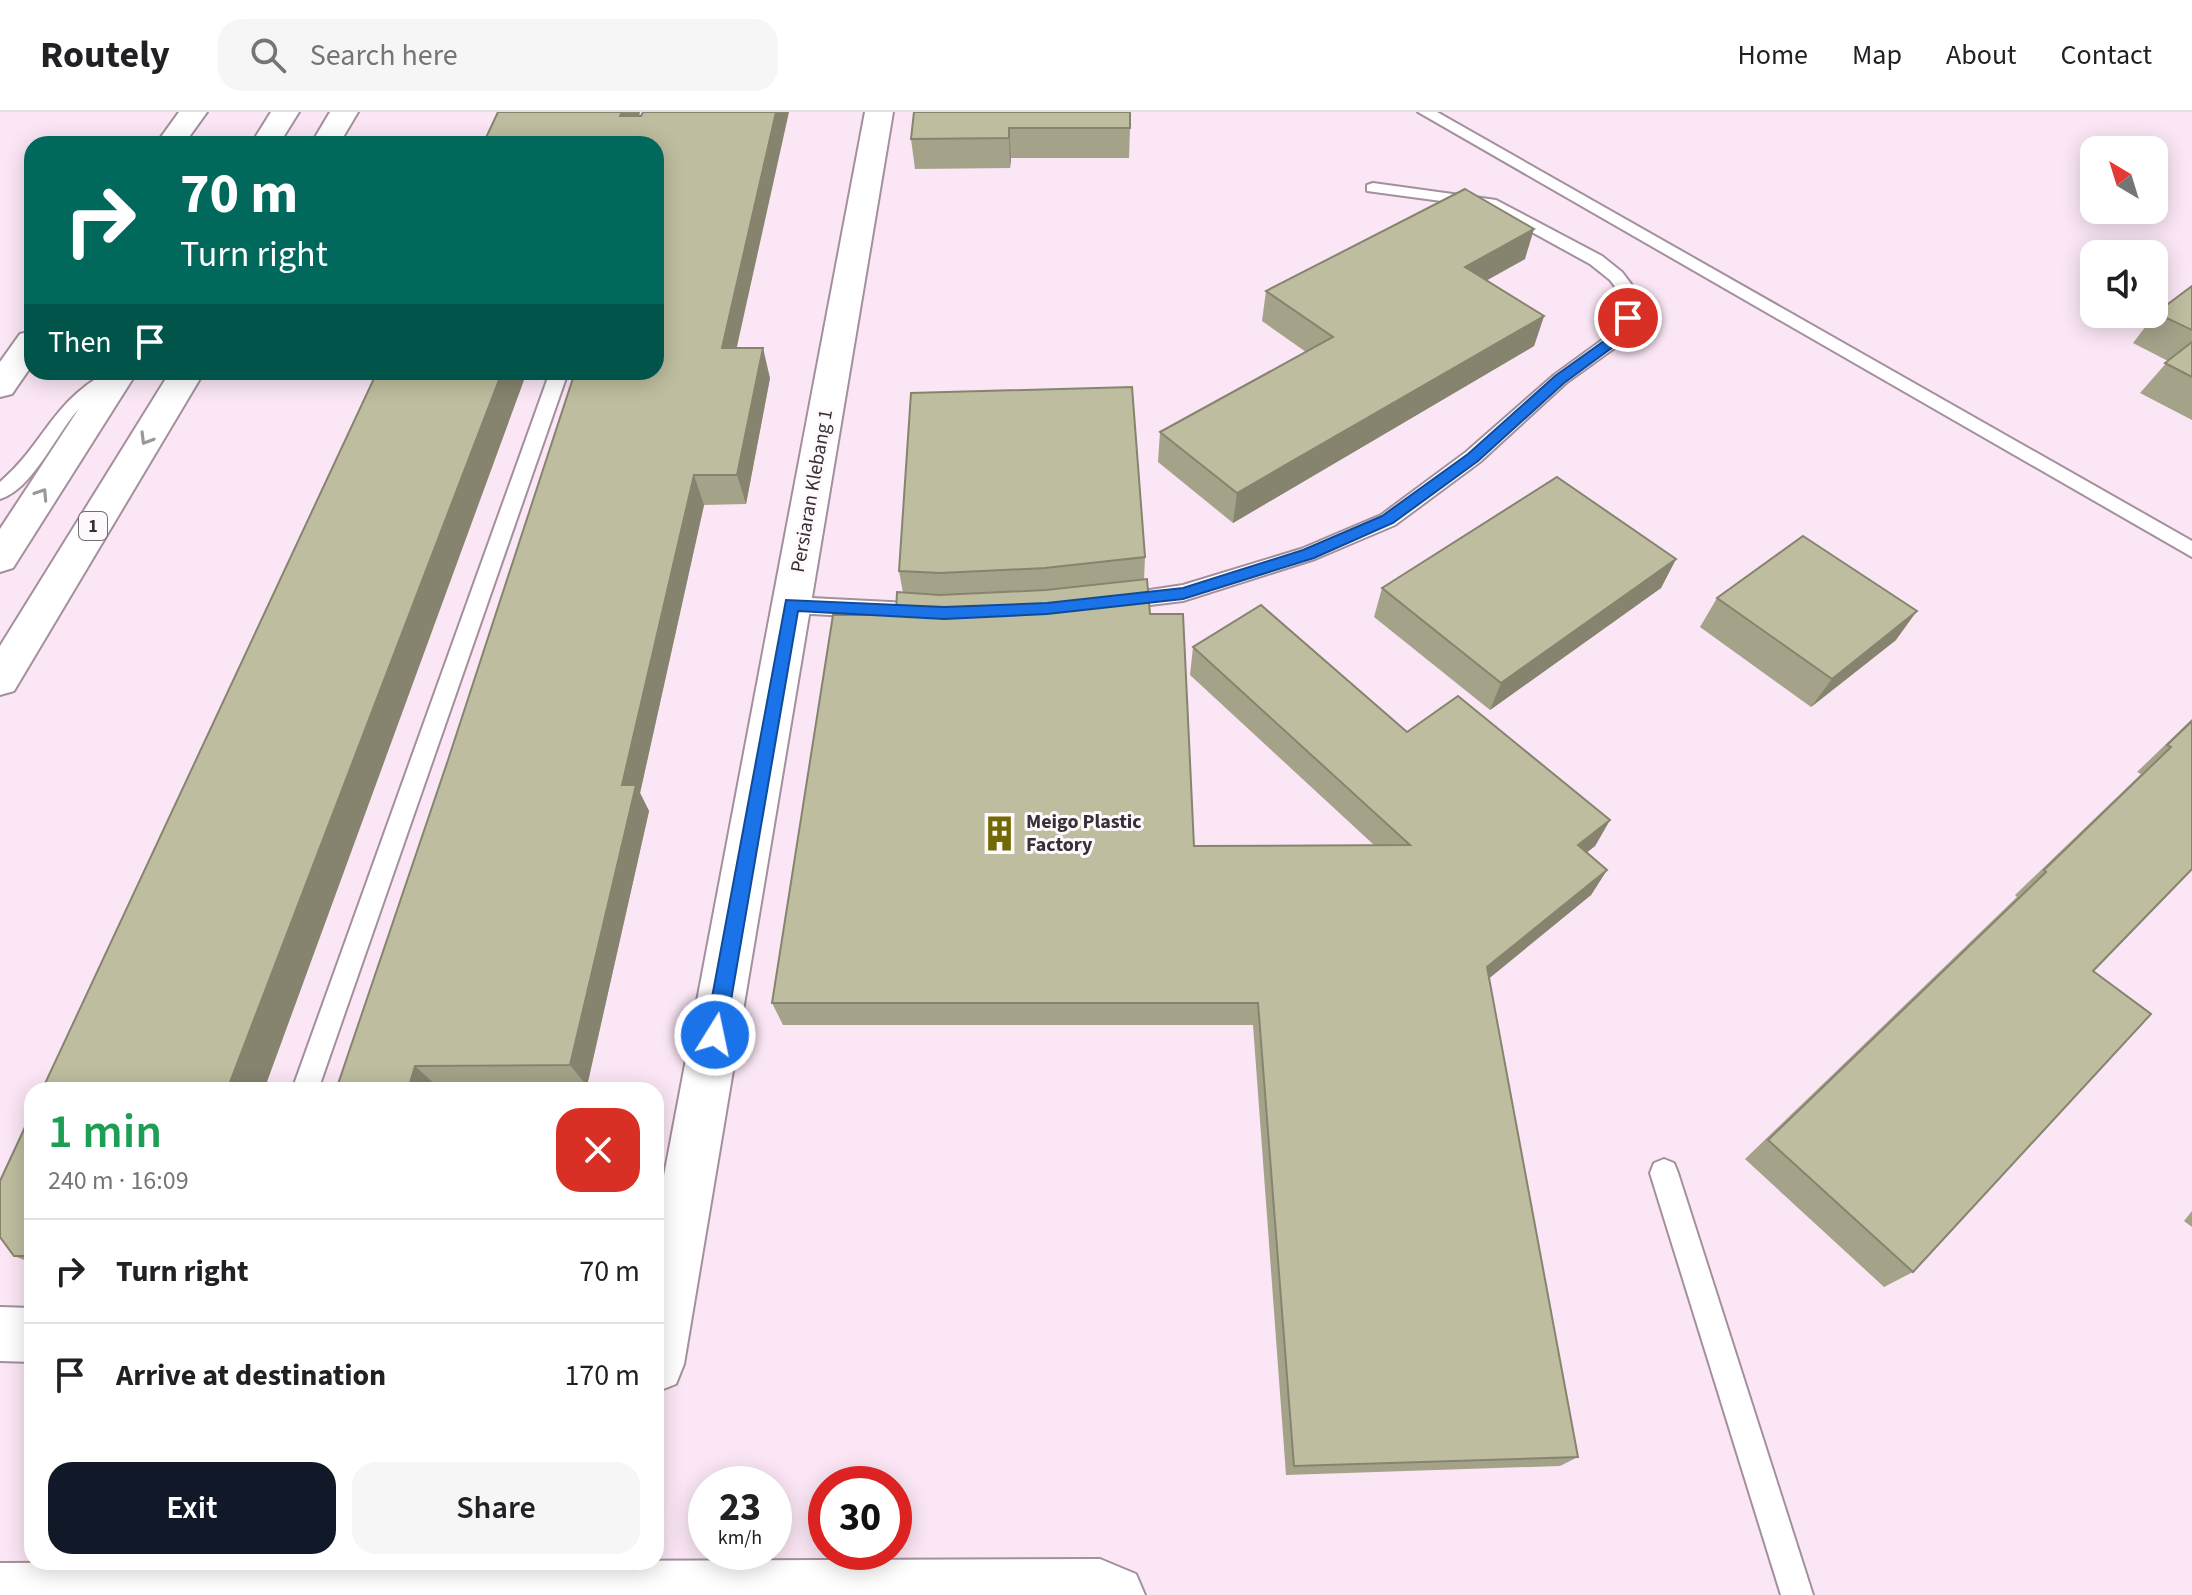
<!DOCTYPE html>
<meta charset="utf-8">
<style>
body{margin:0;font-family:"Source Sans 3",sans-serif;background:#f6f6f6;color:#202124;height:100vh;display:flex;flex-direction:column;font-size:30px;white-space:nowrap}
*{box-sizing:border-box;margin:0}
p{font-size:26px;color:#757577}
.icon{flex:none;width:44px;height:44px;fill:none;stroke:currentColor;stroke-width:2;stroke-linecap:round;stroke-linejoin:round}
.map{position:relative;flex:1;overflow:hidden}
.side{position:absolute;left:24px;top:970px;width:640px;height:488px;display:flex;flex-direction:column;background:#fff;border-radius:24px;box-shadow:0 4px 20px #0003}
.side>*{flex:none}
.banner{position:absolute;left:24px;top:24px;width:640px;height:244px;border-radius:24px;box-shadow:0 4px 20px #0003;background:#00695c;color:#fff;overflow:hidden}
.needle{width:52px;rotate:322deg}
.tools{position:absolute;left:2080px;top:24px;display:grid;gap:16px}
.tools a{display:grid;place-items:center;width:88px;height:88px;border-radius:16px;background:#fff;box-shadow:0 4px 20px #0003;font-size:40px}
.speed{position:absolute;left:688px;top:1354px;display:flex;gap:16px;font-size:40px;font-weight:700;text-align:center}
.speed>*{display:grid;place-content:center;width:104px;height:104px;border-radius:50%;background:#fff;box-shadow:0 4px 20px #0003;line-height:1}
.speed small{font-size:20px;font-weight:400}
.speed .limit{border:12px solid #d22;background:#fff;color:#111}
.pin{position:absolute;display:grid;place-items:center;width:68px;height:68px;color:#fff;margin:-34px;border:4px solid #fff;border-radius:50%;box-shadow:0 2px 8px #0007}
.me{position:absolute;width:88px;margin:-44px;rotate:10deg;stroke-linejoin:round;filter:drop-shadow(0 0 6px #0008)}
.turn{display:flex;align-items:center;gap:28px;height:168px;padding:0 24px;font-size:36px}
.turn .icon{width:104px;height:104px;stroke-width:2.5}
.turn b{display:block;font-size:56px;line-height:68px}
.then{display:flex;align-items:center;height:76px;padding:0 24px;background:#0003;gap:16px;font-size:30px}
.round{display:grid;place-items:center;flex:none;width:84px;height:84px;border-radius:24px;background:#f6f6f6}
.head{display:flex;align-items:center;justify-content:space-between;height:136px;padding:0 24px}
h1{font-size:48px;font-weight:600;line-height:60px;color:#1e9e55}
.cta{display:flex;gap:16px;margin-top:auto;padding:16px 24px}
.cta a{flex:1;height:92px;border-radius:24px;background:#111827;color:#fff;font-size:32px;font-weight:600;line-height:92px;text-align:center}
.cta a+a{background:#f6f6f6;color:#202124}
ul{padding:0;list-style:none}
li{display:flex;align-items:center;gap:24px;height:104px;padding:0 24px;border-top:2px solid #e0e0e0}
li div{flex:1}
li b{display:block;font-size:30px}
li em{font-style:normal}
header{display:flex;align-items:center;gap:48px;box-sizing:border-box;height:112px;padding:0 40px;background:#fff;border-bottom:2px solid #e0e0e0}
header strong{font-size:38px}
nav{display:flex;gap:44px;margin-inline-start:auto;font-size:28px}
.search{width:560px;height:72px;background:#f6f6f6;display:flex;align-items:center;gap:20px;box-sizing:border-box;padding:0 28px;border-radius:24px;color:#757577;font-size:30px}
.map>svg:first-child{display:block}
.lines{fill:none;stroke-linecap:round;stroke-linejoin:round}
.service-casing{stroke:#a38f9d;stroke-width:4}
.minor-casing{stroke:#a38f9d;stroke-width:4}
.trunk-casing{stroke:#a38f9d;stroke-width:4}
.service{fill:#fff;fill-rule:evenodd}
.minor{fill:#fff;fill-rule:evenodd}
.trunk{fill:#fff;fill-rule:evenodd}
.wall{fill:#a4a389}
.shaded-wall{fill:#86846f}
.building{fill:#bfbd9f;stroke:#86846f;stroke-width:2}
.oneway{stroke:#9c989a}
.route{fill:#1a73e8;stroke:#114b97;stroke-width:2}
.labels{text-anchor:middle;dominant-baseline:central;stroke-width:6;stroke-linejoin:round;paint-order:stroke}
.shield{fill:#fef9fc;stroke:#736c71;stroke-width:2}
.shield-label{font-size:18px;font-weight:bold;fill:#383036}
.street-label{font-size:20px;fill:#383036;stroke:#fef9fc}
.poi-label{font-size:20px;font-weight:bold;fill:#383036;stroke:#fef9fc;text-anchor:start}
</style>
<header>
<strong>Routely</strong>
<div class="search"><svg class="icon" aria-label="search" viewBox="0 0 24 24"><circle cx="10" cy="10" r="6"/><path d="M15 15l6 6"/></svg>Search here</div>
<nav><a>Home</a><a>Map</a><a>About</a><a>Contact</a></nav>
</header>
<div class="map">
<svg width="2192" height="1483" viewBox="0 0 2192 1483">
<rect width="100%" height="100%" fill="#fbe6f5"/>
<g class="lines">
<defs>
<g id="service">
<path d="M1418,0H1437L2192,429V445Z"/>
<path d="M1373,71L1496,88L1602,144L1622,160L1644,189L1627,227L1566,271L1480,350L1395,413L1315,447L1183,489L1117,497L1110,494L1107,489L1110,484L1183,473L1301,437L1381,403L1466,340L1554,263L1613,220L1626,189L1610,168L1590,152L1486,95L1367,79V73Z"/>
<path d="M107,260L128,261C116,276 92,283 78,298C56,322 32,378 0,387V370C44,332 51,291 107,260Z"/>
<path d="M550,260H568L318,978H292Z"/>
<path d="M791,485L929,492L936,495L940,500L936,505L929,508L791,501L784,498L781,493L784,488Z"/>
<path d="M1664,1047L1674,1051L1678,1061L1813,1483H1781L1650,1061L1654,1051Z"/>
</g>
<g id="minor">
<path d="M179,0H207L184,32H156Z"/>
<path d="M865,0H893L684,1252L676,1272L656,1280V1106Z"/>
<path d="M32,219V253L12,282L0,285V250L20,222Z"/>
<path d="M0,1195L32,1196V1250L0,1249Z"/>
<path d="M1100,1447L1136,1462L1145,1483H0V1451Z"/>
</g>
<g id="trunk">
<path d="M271,0H299L279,32H251Z"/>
<path d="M330,0H358L339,32H311Z"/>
<path d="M103,260H137L13,456L0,460V417Z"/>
<path d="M170,260H204L14,579L0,583V534Z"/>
</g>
</defs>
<use href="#service" class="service-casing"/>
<use href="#minor" class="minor-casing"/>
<use href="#trunk" class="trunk-casing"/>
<use href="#service" class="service"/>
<use href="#minor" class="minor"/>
<use href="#trunk" class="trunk"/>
</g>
<g class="wall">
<path d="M498,0H640L639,4L737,236L770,266L746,392L704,393L640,681L649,699L587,974L438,975L437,978H336L448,648L656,260Z"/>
<path d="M914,0L1130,16L1129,46H1011L1010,56L915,57L911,27Z"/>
<path d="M1525,147L1487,168L1544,204L1534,234L1233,411L1158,350L1160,320L1306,240L1262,209L1266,179Z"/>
<path d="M2192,174V308L2140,281L2168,249L2133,231L2156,201Z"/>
<path d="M1145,445L1144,468L1150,502L1194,734L1374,733L1190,563L1193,535L1407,620L1610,708L1595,734L1586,741L1607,758L1591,783L1489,866L1578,1345L1560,1354L1286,1363L1253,913H783L772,891L903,481L899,459Z"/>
<path d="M1676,447L1661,476L1490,598L1374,505L1382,476Z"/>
<path d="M1717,486L1896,528L1811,595L1700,515Z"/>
<path d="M2192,607V757L2093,859L1913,1160L1884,1175L1745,1047L2017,785L2015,783L2141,662L2137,660Z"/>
<path d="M32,1000V1151L14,1144Z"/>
<path d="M2192,1099V1115L2184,1109Z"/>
</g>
<g class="shaded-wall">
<path d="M622,0H640L630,32L620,4Z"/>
<path d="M776,0H789L730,266L722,236Z"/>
<path d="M1009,16L1011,46L1010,56L1009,26Z"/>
<path d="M1534,117L1525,147L1457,185L1465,155Z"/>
<path d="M1544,204L1534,234L1233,411L1237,381Z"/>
<path d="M763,236L770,266L746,392L737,363Z"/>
<path d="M502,260H527L264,978H227Z"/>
<path d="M694,363L704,393L640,681L649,699L587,974L570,953L622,673Z"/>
<path d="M1676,447L1661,476L1490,598L1501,571Z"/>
<path d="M1917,499L1896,528L1811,595L1832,567Z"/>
<path d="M1610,708L1595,734L1563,759L1578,733Z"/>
<path d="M1607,758L1591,783L1475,878L1487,855Z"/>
<path d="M415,954L438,975L437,978H408Z"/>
</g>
<g class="building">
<path d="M498,0H622L620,4H641L643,0H776L722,236H763L737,363H694L622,673H636L570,953L415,954L408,978H336L448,648L575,260H656V32H483Z"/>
<path d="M914,0H1130V16H1009V26L911,27Z"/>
<path d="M1465,77L1534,117L1465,155L1544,204L1237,381L1160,320L1333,225L1266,179Z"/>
<path d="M2192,174V218L2156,201Z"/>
<path d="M2192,230V265L2165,251Z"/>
<path d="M377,260H502L227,978H42Z"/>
<path d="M1132,275L1145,445L1045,456L940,461L899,459L911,281Z"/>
<path d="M1557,365L1676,447L1501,571L1382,476Z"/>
<path d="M1803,424L1917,499L1832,567L1717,486Z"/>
<path d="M1147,467L1150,502H1183L1194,734L1410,733L1193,535L1261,493L1407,620L1458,584L1610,708L1578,733L1607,758L1487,855L1578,1345L1294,1354L1258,891H772L833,503H896L897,480L940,483L1046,478Z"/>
<path d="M2192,609V757L2093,859L2151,902L1913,1160L1768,1028L2046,760L2044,758L2171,635L2167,633Z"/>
<path d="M32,1000V1144H14L0,1125V1069Z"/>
</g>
<defs><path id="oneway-chevron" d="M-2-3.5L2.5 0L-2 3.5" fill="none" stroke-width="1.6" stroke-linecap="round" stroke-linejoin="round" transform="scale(2)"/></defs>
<g class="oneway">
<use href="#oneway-chevron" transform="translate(146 327) rotate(121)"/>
<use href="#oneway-chevron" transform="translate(42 382) rotate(-57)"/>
</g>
<path class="route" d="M1623,203L1634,206L1625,226L1564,271L1478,349L1393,411L1314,446L1183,487L1047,502L944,507L798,499L725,923L722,929L715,932L708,929L705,923L786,488L944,495L1047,491L1183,476L1303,438L1382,404L1468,342L1555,264L1615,221Z"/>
<defs>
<symbol id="building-bare" viewBox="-9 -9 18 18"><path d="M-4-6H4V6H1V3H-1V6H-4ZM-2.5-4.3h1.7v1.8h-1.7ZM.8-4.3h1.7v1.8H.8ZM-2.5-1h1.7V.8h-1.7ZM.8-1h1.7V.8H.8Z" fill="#716902" stroke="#fef9fc" stroke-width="2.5" paint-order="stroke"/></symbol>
</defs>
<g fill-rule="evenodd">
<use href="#building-bare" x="974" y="696" width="51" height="51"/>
</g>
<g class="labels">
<rect class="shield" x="79" y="400" width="28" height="28" rx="6"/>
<g class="shield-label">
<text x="93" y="414">1</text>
</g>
<g class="street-label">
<text transform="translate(812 379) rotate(-80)">Persiaran Klebang 1</text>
</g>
<g class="poi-label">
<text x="1026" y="710">Meigo Plastic<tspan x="1026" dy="23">Factory</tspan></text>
</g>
</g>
</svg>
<div class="tools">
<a><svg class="needle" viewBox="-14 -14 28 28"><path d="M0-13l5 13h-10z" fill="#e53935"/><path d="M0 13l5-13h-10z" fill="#757577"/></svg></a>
<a><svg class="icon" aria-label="sound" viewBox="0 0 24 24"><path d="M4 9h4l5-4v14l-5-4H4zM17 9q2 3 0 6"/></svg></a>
</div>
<div class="speed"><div>23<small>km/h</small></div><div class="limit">30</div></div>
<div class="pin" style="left:1628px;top:206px;background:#d93025"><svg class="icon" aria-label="arrive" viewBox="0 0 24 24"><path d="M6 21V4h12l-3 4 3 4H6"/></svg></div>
<svg class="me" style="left:715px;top:923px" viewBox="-20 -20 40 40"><circle r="17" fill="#1a73e8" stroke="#fff" stroke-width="3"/><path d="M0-11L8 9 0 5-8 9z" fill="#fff"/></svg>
<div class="banner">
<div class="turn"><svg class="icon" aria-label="right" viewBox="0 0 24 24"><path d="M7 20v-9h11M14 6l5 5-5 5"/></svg><div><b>70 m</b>Turn right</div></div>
<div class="then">Then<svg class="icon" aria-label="arrive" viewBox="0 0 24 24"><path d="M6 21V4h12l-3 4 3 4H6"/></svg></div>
</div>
<section class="side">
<div class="head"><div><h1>1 min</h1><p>240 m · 16:09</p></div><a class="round" style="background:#d93025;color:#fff"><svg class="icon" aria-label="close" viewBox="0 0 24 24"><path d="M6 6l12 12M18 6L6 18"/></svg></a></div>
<ul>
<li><svg class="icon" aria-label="right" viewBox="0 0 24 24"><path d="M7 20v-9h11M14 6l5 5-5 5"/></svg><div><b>Turn right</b></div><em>70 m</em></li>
<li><svg class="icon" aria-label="arrive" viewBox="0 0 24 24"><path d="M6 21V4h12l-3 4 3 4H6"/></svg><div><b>Arrive at destination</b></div><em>170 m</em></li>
</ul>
<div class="cta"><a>Exit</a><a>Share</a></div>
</section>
</div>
